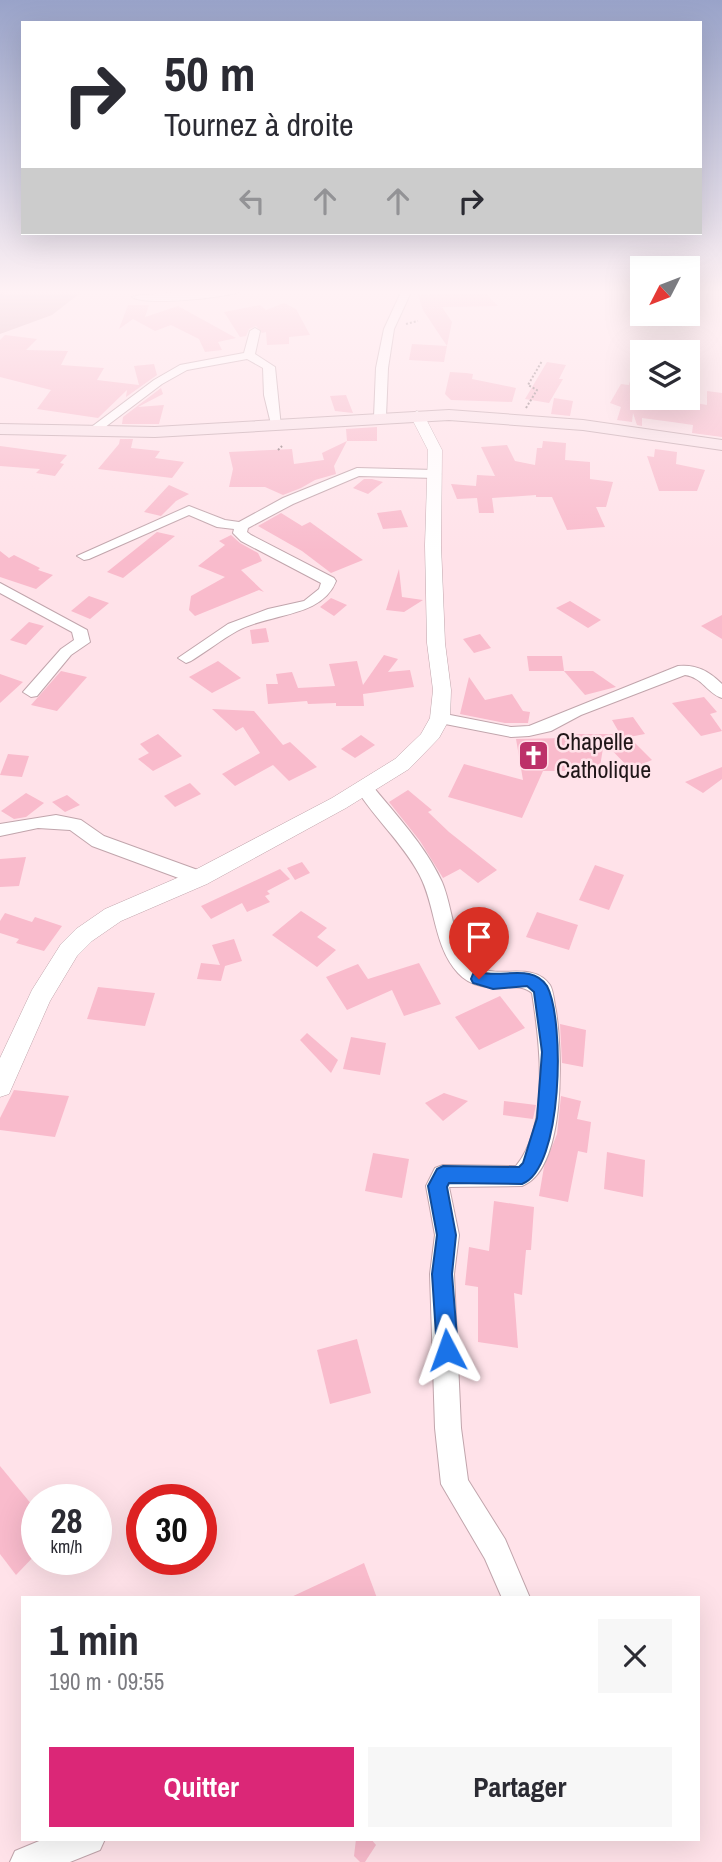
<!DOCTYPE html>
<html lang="fr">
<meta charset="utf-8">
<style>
body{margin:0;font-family:"Archivo Narrow",sans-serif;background:#f7f7f7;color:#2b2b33;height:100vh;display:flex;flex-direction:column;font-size:26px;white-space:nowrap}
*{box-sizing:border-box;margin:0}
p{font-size:23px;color:#7c7c81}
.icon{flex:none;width:38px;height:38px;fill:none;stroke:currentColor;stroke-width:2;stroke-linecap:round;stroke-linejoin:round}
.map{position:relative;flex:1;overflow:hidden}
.sheet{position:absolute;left:21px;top:1596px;width:679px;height:245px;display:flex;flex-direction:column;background:#fff;border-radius:0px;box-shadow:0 7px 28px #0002}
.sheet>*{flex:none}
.hud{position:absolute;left:21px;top:21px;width:681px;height:214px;border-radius:0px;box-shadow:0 7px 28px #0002;background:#fff;color:#2b2b33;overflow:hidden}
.needle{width:46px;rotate:228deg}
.buttons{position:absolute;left:630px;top:256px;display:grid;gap:14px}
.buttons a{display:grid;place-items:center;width:70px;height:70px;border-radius:0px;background:#fff;box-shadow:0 7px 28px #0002;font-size:35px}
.speed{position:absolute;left:21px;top:1484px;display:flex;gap:14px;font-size:35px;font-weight:700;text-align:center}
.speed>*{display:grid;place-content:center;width:91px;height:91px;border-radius:50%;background:#fff;box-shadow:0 7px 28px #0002;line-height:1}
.speed small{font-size:18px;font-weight:400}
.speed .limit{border:10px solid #d22;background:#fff;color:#111}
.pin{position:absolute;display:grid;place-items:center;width:60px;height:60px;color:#fff;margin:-72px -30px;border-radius:50% 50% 50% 0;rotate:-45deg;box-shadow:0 0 7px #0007}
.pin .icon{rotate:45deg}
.me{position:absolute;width:77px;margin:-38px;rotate:356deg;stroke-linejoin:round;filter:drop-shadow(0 0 5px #0008)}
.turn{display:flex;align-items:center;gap:24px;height:147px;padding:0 28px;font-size:32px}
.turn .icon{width:91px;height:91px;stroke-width:2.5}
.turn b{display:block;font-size:49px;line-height:60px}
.lanes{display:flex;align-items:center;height:66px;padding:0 28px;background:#0003;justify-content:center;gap:35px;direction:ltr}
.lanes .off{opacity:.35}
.round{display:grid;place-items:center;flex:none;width:74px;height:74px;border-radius:0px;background:#f7f7f7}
.headline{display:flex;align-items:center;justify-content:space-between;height:119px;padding:0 28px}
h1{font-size:42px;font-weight:800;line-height:52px}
.button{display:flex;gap:14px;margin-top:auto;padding:14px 28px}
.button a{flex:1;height:80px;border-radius:0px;background:#db2777;color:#fff;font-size:28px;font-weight:800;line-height:80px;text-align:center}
.button a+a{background:#f7f7f7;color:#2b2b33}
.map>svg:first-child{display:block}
.green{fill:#dbafba}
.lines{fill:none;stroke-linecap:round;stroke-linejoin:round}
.river{fill:#c48a9a;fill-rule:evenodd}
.building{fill:#f9bbcc}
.minor-casing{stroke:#c1a5ac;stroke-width:2}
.tertiary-casing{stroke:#c1a5ac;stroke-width:1}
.secondary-casing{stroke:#c1a5ac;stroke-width:2}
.path{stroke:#8b787c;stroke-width:2;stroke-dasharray:2 2;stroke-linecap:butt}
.minor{fill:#fff;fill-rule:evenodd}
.tertiary{fill:#fff;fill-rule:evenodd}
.secondary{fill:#fae3e9;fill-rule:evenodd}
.route{fill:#1a73e8;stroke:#114b97;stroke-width:2}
.labels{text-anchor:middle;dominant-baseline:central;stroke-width:5;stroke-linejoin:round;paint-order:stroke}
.poi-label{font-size:24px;fill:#201618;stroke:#ffe2e9;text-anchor:start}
</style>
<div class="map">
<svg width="722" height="1862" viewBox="0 0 722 1862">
<rect width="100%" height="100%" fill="#ffe2e9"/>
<path class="green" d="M0,290H84L52,315L0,334Z"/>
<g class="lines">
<path class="river" d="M0,290H10L0,296Z"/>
</g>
<g class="building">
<path d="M472,290H482L498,306L442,307L452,322L447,346L423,310L418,295L467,294L473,293Z"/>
<path d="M284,303L296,309L310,335L289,337V344L267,345L266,332L262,333L256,326L249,329L246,336L240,337L224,312L260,305L266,310Z"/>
<path d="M128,305H149L145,317L178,306L236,338L218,342L222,350L205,352L199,339L171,325L155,331L133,319L119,329Z"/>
<path d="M5,335L37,339L26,350L68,351L61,365L104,368L97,380L139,385L134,366L154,364L157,375L126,397L127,390L98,418L37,409L51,390L0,377V340Z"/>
<path d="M412,344L447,346L444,362L409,360Z"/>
<path d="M547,362L566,365L559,379H563L549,403L525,399Z"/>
<path d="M450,372L466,373L473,374L472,379L516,388L512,402L451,400L445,394Z"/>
<path d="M630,381H633V386L642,388V402L694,407L696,403L707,405V391L722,393V437L692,433L693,425L672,422L642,418V426L637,425L633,413L632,422L617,420L621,407L610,403L621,384L629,385Z"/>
<path d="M161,388L163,394L138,407L164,405L159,424H122L123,417Z"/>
<path d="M346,395L353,413L335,411L330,396Z"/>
<path d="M554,398L573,401L570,416L551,414Z"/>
<path d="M377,427V441H347L334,466L336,474L315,480L301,488L283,495L265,487H229L233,469L229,452L292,449L294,464L324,460L322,453L347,441L346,429Z"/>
<path d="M120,439H133L131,448L160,451L155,458L184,462L172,478L98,469L119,444Z"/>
<path d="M543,441L566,443L565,460L590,462V479L613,482L606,507H596L605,527L567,530L552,497H536V495L492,498L494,513H479L477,498L457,499L451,484L476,486L477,475L495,476L481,447L507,445L515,461L535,465L537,448H542Z"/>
<path d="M0,446L67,455L60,463L64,464L55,476L36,473L40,469L0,466Z"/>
<path d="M655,449L677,452L676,464L705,470L697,491H659L647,456L654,457Z"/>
<path d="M364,479H372L383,482L368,494L353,488Z"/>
<path d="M169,485L189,494L176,501L161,516L144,512Z"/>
<path d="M401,510L408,527L383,529L377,513Z"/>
<path d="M281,513L302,526L310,522L363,560L331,573L302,551L258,526Z"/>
<path d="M157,532L175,536L123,578L107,572Z"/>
<path d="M231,535L240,543L258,553L262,561L241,570L264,592L259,590L195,616L189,610L191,596L225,577L198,566L225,545L219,541Z"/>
<path d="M0,551L9,558L14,555L40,568L38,570L53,575L36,589L0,577Z"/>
<path d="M399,569L402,597L423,600L404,612L386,610Z"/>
<path d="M89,596L109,603L90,619L71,611Z"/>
<path d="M331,598L347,605L334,616L320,607Z"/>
<path d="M570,601L601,620L588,628L556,608Z"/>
<path d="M722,615V639L701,626Z"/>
<path d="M29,622L44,626L26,645L10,640Z"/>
<path d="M266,628L269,642L252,644L250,630Z"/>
<path d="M480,634L491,648L474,653L463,639Z"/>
<path d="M384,655L398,659L388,672L410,670L414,687L363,694L364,706H336V703L308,704L307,701L268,704L266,684H278L276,674L292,672L298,688L335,686L329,664L357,661L363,685Z"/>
<path d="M527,656H562L564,671H529Z"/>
<path d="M218,661L241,678L212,693L189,677Z"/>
<path d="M61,671L87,677L57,711L31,705Z"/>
<path d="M564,671H593L616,687L585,695Z"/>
<path d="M0,674L23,682L0,703Z"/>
<path d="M469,677L485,700L512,694L523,711L530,712L528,723H505L460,714Z"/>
<path d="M704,697L717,712L710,714L722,731L701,736L672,703Z"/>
<path d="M212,709L254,711L283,745L290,742L317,767L289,781L273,765L235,786L222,774L260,753L243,727L236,731Z"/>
<path d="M633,717L645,734L629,737L652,760L630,769L604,742L598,779L571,774V771H543L522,818L448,797L464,764L523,780L516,739L566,738L565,734H620L612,720Z"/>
<path d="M158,734L182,756L153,771L138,759L149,753L140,744Z"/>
<path d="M361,735L375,745L355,758L341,749Z"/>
<path d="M8,754L29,756L22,777L0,775Z"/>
<path d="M722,767V779L703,793L685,782Z"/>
<path d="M190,783L201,794L175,807L164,796Z"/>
<path d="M408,790L432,810L428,812L449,832L497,870L478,883L460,869L443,878L420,841L389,802Z"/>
<path d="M26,793L44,803L26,817L14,819L1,811Z"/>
<path d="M67,795L80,805L65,812L52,802Z"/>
<path d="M26,857L19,886L0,887V859Z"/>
<path d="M302,862L310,873L295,880L287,868Z"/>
<path d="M595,865L624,875L609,910L579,900Z"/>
<path d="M280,869L290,879L267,891L270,894L265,896L270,902L247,912L242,903L211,919L201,906Z"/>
<path d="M301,911L327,928L317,937L336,950L317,967L272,935Z"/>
<path d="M537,912L578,925L569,950L526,937Z"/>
<path d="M5,913L32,922L35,917L62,926L44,951L16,943L19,939L0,933V921Z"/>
<path d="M234,939L242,961L225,966L221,981L197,979L201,963L220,965L212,945Z"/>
<path d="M419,963L441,1004L404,1016L392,990L347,1010L326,977L358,964L368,979Z"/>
<path d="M98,987L155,993L145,1026L87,1019Z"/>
<path d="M500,996L525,1028L479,1050L455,1017Z"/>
<path d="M560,1024L586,1030L583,1067L562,1063Z"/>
<path d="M307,1033L338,1060L331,1073L300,1040Z"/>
<path d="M351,1037L386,1043L380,1075L343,1069Z"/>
<path d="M14,1090L69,1096L55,1137L0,1130V1118Z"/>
<path d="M444,1093L468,1101L443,1121L425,1103Z"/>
<path d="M561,1096L581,1101L577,1119L591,1122L587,1153L578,1151L568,1202L539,1196L544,1167L557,1134Z"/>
<path d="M504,1101L536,1105L533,1119L503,1115Z"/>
<path d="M607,1152L645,1160L643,1197L604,1189Z"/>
<path d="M373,1153L409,1159L402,1198L365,1191Z"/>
<path d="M494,1201L534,1207L531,1250H526L522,1295L514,1293L518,1348L478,1342V1287L465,1285L469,1247L489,1251Z"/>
<path d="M357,1339L371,1393L330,1404L317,1350Z"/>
<path d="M0,1466L37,1511V1553L16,1575L0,1554Z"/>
<path d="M364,1563L377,1598H289Z"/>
<path d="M356,1839H371L376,1845L365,1862H360L354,1856Z"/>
</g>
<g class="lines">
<defs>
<g id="minor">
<path d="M206,290H244C229,298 145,306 132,297C137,294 194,292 206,290Z"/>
<path d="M402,290H412L394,329L388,368L386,417L380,421L374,417L376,368L384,329Z"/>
<path d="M255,328L260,331L255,354L275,367L281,427L271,424L264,395L263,368L247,359L187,370L162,384L96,434L86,431L154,380L180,365L244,353L250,331Z"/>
<path d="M357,468L435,470L441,474L435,478L359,476L293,504L248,528L247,532L251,535L334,578L336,581C322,618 269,613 237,631C221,640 207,651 191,661L186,663L178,658L228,624L268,609L304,601L319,589L321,583L241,541L233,533L234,529L217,527L189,515L89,559L84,560L77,556L189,506L225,520L239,522L283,498Z"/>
<path d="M0,583L87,630L90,642L71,655L37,696L31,697L23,692L61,649L74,640L72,632L0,593Z"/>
<path d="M678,666C696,664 709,671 722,684V698C708,694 702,677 685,675L581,715L551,731L529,736L511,737L440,723L432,718L440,713L511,727L529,726Z"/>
<path d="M364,781L370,783C395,814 425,845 442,882C453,908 452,941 472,962C493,984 531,958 550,985C554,992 554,1003 556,1011C562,1050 567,1169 522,1186L449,1187L459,1235L454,1274L461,1428L468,1480L505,1539L530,1598H502L485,1559L441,1484L435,1428L430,1274L435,1235L426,1186L435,1168L443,1165L516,1166C550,1124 540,1043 532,993C516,978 482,999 458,973C433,946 436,905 419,874C402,842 374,818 355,787Z"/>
<path d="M56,815L81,820L104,836L206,873L208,878L206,883H192L92,846L70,830L38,828L0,836V824Z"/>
<path d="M44,1839H105L100,1850L70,1862H10L15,1851Z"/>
</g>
<path id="tertiary" d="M417,411L424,415L442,450L441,545L445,643L451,690L450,718L439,738L409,769L346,808L207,884L121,921L92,941L77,956L50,1001L9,1094L0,1097V1058L32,990L61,944L76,929L105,909L191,872L332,798L395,759L421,734L430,718L433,690L427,643L425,545L428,450L410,415Z"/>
<path id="secondary" d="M449,410L583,420L722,440V450L583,430L449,420L155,437L0,434V424L155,427Z"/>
</defs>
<use href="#minor" class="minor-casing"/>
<use href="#tertiary" class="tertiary-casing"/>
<use href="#secondary" class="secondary-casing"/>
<g class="path">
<path d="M406,324L418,321"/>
<path d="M526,408L537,390L528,385L542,361"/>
<path d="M278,450L282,446"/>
</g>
<use href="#minor" class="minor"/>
<use href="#tertiary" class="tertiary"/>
<use href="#secondary" class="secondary"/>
</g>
<linearGradient id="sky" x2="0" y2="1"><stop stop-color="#99a3c9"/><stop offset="0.53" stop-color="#fff2f5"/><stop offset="1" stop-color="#fff2f5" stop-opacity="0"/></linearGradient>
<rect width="722" height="551" fill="url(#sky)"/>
<path class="route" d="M479,972C502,979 532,963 547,986C565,1020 563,1169 522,1184L449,1183L447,1187L456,1235L452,1274L458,1350L455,1357L447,1360L440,1357L437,1350L432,1274L437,1235L428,1186L437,1169L443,1166L519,1167L523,1163L537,1118L542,1052L534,992L527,986L493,989L473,983L471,979L473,974Z"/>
<defs>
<symbol id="church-square" viewBox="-11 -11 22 22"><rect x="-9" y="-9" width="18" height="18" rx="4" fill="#bd3169" stroke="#ffe2e9"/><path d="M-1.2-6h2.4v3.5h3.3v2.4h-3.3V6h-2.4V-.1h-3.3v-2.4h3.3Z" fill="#fff"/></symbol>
</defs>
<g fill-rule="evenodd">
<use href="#church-square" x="516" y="738" width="35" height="35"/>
</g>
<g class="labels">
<g class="poi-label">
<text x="556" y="741">Chapelle<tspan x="556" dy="28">Catholique</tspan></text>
</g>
</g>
</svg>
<div class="buttons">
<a><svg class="needle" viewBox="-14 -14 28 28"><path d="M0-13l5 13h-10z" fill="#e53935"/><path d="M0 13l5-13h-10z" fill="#7c7c81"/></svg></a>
<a><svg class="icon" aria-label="layers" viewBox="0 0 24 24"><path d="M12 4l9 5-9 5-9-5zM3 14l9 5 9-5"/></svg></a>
</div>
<div class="speed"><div>28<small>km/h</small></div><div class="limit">30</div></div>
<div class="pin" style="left:479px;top:979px;background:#d93025"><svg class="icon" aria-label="arrive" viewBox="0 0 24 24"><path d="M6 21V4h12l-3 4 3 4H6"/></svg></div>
<svg class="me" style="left:447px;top:1350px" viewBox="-20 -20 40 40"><path d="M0-17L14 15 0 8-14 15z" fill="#1a73e8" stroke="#fff" stroke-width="4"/></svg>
<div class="hud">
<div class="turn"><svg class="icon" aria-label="right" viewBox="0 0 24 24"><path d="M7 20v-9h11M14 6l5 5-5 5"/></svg><div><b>50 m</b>Tournez à droite</div></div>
<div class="lanes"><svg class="icon off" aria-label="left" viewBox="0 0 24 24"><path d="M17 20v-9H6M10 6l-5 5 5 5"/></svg><svg class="icon off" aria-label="ahead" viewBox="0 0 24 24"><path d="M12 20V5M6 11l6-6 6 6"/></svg><svg class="icon off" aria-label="ahead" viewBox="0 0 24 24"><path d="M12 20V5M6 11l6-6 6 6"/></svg><svg class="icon" aria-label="right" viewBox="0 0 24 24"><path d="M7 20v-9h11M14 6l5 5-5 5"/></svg></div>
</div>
<section class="sheet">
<div class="headline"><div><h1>1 min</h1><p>190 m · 09:55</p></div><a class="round"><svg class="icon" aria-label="close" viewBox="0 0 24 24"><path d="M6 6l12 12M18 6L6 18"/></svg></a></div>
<div class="button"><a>Quitter</a><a>Partager</a></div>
</section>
</div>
